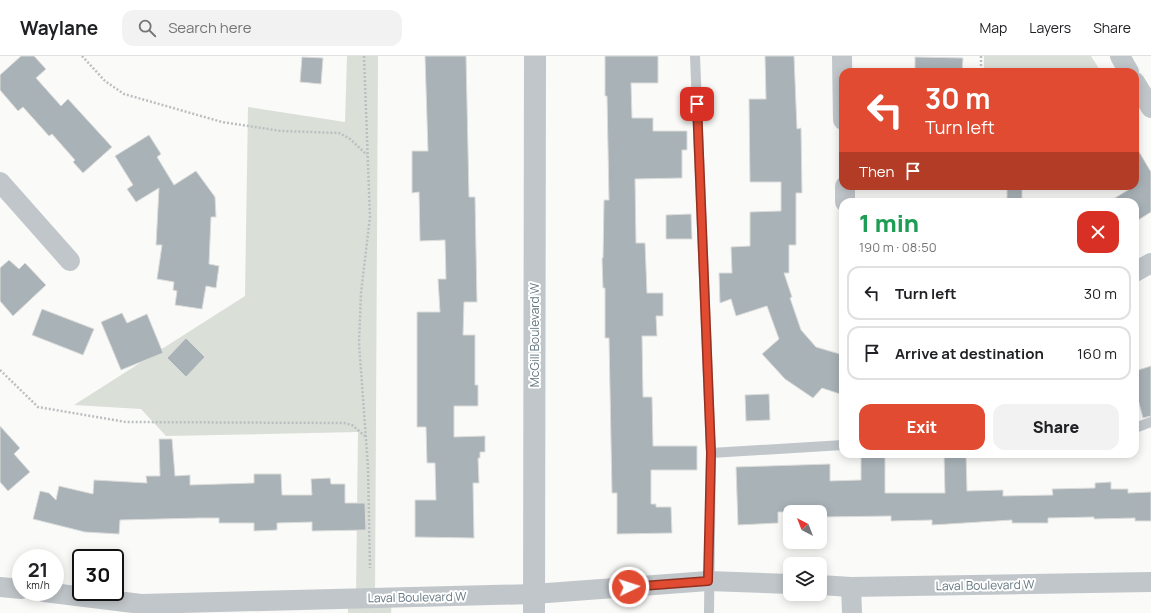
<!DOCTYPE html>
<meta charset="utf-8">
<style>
body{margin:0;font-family:Manrope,sans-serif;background:#f2f2f2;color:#202124;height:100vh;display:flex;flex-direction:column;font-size:15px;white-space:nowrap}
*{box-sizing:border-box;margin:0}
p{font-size:13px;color:#757577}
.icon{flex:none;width:22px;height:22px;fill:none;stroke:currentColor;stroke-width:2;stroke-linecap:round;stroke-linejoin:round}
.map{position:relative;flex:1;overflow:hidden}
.drawer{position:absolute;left:839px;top:142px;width:300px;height:260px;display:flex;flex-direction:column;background:#fff;border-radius:12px;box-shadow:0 2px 10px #0003}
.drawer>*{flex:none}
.guide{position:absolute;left:839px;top:12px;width:300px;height:122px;border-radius:12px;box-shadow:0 2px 10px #0003;background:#e04b31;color:#fff;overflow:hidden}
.needle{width:26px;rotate:318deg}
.fabs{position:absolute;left:783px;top:449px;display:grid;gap:8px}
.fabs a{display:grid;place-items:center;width:44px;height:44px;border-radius:8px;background:#fff;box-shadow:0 2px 10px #0003;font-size:20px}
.speed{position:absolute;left:12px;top:493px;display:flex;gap:8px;font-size:20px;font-weight:700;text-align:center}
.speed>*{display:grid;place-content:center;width:52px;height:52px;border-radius:50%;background:#fff;box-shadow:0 2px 10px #0003;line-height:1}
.speed small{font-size:10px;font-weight:400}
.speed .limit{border:2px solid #111;border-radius:6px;background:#fff;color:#111}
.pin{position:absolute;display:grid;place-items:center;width:34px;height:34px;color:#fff;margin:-17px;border-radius:8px;box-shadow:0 2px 6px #0006}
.me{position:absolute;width:44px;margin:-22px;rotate:86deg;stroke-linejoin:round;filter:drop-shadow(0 0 3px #0008)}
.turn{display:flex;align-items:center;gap:14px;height:84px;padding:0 20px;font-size:18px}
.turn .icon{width:52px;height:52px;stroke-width:2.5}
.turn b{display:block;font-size:28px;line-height:34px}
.then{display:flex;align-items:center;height:38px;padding:0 20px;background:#0003;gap:8px;font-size:15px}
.round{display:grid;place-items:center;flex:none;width:42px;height:42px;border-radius:12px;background:#f2f2f2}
.overview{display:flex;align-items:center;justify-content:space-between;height:68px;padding:0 20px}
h1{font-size:24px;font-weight:800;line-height:30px;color:#1e9e55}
.primary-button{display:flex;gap:8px;margin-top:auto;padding:8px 20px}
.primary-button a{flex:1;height:46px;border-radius:12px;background:#e04b31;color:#fff;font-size:16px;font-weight:800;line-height:46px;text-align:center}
.primary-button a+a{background:#f2f2f2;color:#202124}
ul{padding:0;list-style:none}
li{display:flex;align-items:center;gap:12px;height:54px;margin:0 8px 6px;padding:0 12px;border:2px solid #e0e0e0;border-radius:12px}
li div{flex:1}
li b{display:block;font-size:15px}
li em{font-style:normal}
header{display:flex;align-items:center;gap:24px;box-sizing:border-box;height:56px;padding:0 20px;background:#fff;border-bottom:1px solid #e0e0e0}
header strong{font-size:19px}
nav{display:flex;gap:22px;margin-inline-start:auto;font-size:14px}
.search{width:280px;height:36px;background:#f2f2f2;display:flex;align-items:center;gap:10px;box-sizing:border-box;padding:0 14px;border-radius:12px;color:#757577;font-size:15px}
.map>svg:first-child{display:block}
.green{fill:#dadfd7}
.building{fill:#a8b2b7;stroke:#dcdcda}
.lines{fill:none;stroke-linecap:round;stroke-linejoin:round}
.path{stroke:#bbbfc2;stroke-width:2.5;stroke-dasharray:2 2;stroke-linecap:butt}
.service{stroke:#c1c6ca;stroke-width:10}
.minor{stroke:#c1c6ca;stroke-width:20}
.tertiary{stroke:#c1c6ca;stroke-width:22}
.route-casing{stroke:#923120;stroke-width:10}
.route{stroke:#e04b31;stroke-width:7}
.labels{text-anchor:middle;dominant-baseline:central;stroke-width:4;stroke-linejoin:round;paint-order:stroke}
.street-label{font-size:12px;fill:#657882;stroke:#fff}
</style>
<header>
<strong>Waylane</strong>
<div class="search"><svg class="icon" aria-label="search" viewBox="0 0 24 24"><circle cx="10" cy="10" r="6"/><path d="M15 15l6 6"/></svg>Search here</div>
<nav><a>Map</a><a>Layers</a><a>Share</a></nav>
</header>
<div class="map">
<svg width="1151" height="557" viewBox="0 0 1151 557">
<rect width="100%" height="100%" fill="#fafaf8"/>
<g class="green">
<path d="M347,0H378L375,542H392L391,557H348V543L356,542L358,376L166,380L141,353L74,349L245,240L248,51L345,66Z"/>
<path d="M984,0H1091L1101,16H984Z"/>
</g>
<g class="building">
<path d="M21,0H34L46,13L36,22L61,50L68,43L112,91L83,117L73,106L75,104L52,78L49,80L23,51L18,55L0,34V19Z"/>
<path d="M425,0H466L469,141H475L477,246H464L463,279H475V329H478V350H454V381L485,380V396H480V402H478L479,427H473L474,482L415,481V444H436L435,407H427L426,371H417V256H440L438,223H446L445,184L420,185L419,136L412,137V95H428Z"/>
<path d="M605,0H658V27H631L632,62H653V75H687V94H682V122L635,123L636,187H645L647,237H663V260H656L657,280H642L643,341H652L653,390H697V414H651V448H656V451H671L672,477L617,478V437H612L609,282H605V232H603L602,202H603L604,144H609L607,40H605Z"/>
<path d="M765,0H794L797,73L801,72L802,137H796V189H789V217H784L792,241L790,242L801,274L816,291L843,299V339L822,332L813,342L785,323L762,298L779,283L767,250L736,260L731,243L720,247L719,217H732L731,191L750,190V156L781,155V126H750L749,43H766Z"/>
<path d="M302,1L323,2L321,28L300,26Z"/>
<path d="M915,1L963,2L962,16H915Z"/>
<path d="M149,79L161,98L157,101L174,129L196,115L215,141L216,161H211L209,208L219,210L216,232L206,230L202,253L175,249L177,235L173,234L174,226L157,223L162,189H156L159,132L136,146L127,133L133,129L115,100Z"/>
<path d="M1135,89L1151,116V156L1135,166V146H1108L1135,130Z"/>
<rect x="1007" y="130" width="15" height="16"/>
<path d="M691,158L692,183H666V159Z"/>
<path d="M9,204L19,213L25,207L46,229L13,260L0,245V212Z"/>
<path d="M42,253L94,273L83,299L32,279Z"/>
<path d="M122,257L127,267L147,258L163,297L121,314L101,266Z"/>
<path d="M186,282L205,301L186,321L167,302Z"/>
<path d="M1151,310V360L1143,362L1135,332V315Z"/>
<path d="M769,338L770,364L746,365L745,339Z"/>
<path d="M0,370L20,392L14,398L30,416L8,435L0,426Z"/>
<path d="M159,383H172L175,420L190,419V429L254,427V418H281L282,439H312L311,423L330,422L331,428H345V447H365L366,474L312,475V466L277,467V474L254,475V467H219V462H199L120,464L119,478L85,476L33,463L40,435L49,437L56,444L59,430L93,438L94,424L147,427L146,420H160Z"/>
<path d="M861,398H885V437H945L944,398H966L967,435L1003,434V440L1053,439L1052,433L1095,432V427L1111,426V433H1128V437L1151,436V465H1135V462L1094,463V461L1048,462V467H1012V464L932,469V464L891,465V460L820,461V456H778V467L738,469L736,411L830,408V425L861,424Z"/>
</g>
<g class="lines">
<g class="path">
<path d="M82,0L105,25L124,38L222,66L281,75L339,77L349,82L367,99"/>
<path d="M364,0L370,161L361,237L359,287L368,411L370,512"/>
<path d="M981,0V16"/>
<path d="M0,314L38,351L126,366L344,367L352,369L365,380"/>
</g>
<g class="service">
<path d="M695,0L711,397L709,557"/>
<path d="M1135,372L1151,366"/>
<path d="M711,397L843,389"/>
</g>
<g class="minor">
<path d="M842,0L843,64"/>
<path d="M1120,0L1129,16"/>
<path d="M1135,26L1151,52"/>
<path d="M0,126L70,205"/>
<path d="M845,130V146"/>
<path d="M1135,216L1151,207"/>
<path d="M820,529L851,531L1151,526"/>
<path d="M0,531L21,533"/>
<path d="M851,531L852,557"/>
<path d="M44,536L141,548L534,538L708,525L790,528"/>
</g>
<path class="tertiary" d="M534,557L535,0"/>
</g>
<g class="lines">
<defs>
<path id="route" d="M629,531L708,525L711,397L697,48"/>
</defs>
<use href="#route" class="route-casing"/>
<use href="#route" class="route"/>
</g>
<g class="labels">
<g class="street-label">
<text transform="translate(534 279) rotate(-90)">McGill Boulevard W</text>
<text transform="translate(985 529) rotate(-1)">Laval Boulevard W</text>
<text transform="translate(417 541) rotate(-1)">Laval Boulevard W</text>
</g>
</g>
</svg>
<div class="fabs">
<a><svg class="needle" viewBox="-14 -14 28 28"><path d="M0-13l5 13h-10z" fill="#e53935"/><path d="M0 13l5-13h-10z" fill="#757577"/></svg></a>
<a><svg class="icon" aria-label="layers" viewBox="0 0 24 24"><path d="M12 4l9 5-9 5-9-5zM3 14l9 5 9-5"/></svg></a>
</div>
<div class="speed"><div>21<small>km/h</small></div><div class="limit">30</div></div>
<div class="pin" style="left:697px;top:48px;background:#d93025"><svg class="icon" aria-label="arrive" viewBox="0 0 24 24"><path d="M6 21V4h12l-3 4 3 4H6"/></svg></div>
<svg class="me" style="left:629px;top:531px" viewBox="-20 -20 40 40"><circle r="17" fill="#e04b31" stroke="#fff" stroke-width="3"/><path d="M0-11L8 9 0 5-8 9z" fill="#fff"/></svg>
<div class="guide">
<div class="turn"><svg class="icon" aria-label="left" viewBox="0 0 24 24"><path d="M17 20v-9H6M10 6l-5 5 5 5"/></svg><div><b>30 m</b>Turn left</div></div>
<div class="then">Then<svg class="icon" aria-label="arrive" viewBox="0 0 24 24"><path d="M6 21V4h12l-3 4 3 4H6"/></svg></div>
</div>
<section class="drawer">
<div class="overview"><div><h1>1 min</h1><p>190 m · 08:50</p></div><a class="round" style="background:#d93025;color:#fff"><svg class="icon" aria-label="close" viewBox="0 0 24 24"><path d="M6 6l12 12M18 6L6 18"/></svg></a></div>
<ul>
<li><svg class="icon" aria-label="left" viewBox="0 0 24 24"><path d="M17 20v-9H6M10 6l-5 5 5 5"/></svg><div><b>Turn left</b></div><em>30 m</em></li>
<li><svg class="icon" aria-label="arrive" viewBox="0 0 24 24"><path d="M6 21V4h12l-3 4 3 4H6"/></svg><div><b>Arrive at destination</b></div><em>160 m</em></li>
</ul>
<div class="primary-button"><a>Exit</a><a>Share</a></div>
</section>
</div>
